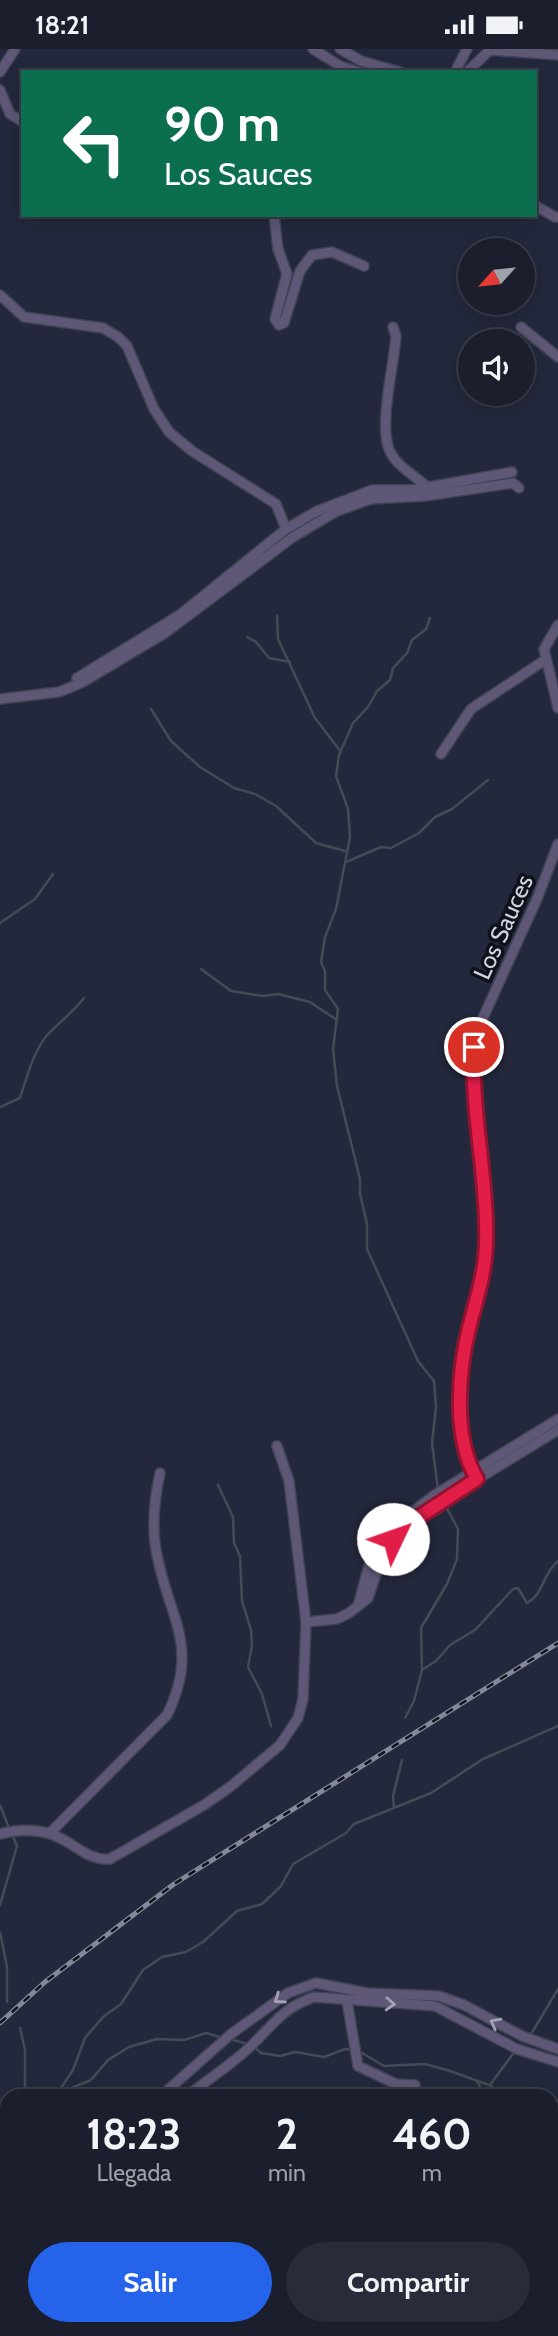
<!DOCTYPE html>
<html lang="es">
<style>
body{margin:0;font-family:Cabin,sans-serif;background:#282b39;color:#f1f3f6;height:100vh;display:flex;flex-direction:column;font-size:26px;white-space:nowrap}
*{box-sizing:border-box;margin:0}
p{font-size:23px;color:#a0a2aa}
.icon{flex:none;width:38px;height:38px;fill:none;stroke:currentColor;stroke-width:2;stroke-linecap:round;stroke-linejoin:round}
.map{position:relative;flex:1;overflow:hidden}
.drawer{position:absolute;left:0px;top:2040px;width:558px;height:247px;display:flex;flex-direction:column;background:#1b1e2d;border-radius:21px 21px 0 0;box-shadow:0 4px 18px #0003,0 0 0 2px #393c49}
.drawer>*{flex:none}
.banner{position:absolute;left:21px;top:21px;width:516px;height:147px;border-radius:0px;box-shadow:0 4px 18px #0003,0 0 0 2px #393c49;background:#0b6e4f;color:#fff;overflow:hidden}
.needle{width:46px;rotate:243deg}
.fabs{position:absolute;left:458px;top:189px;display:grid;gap:14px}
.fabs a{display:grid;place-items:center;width:77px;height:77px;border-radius:50%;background:#1b1e2d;box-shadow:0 4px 18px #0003,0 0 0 2px #393c49;font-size:35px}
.pin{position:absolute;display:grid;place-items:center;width:60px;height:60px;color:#fff;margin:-30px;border:4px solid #fff;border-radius:50%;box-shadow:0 2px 7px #0007}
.me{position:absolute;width:77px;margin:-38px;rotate:48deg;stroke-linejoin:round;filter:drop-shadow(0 0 5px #0008)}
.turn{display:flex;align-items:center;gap:24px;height:147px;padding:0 28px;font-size:32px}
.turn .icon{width:91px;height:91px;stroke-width:2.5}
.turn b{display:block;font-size:49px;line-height:60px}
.eta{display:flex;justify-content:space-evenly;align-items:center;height:119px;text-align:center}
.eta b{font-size:42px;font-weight:800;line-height:49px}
.primary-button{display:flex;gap:14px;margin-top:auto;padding:14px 28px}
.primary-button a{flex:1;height:80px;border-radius:42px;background:#2563eb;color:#fff;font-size:28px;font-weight:800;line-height:80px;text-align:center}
.primary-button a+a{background:#282b39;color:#f1f3f6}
.status{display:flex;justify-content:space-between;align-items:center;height:49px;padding:0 35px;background:#1b1e2d;direction:ltr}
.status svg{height:19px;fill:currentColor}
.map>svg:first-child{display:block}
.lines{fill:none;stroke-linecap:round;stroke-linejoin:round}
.stream{stroke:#434c55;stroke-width:2.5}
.minor-casing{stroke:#3f4356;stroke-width:12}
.minor{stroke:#5f5776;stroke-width:9}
.rail-casing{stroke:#848898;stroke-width:5}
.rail{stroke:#0f121a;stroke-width:2.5;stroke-dasharray:8;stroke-linecap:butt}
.oneway{stroke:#a2a1b6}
.route-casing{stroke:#92132f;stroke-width:18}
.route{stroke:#e11d48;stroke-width:12}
.labels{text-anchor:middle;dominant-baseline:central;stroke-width:7;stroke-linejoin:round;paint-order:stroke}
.street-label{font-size:24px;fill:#cfd2e0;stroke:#0f121a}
</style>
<div class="status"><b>18:21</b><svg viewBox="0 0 49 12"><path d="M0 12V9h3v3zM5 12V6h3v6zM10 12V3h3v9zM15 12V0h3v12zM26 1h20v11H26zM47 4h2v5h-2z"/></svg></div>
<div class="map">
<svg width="558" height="2287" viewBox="0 0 558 2287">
<rect width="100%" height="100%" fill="#24283c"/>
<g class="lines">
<g class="stream">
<path d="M277,567L278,590L315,669L341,703"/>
<path d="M430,569L426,580L412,591L407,604L393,619L390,631L377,642L368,658L353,674L339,706L336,727L348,760L350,788L336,860L325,888L321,913L325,922V941L338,960L333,1000L337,1037L360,1130V1145L367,1175V1200L418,1312L434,1332L436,1358L432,1394L438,1440"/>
<path d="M247,588L256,593L269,609L290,613"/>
<path d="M151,660L171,692L200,718L234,739L255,745L276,757L316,794L345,802"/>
<path d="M346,813L381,798L391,799L419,784L435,768L452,760L488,731"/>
<path d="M0,874L35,850L53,825"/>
<path d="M201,920L231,942L263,947L278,945L310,953L337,971"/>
<path d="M0,1058L20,1049C27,1028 34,1000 49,984C62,971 72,964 84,949"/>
<path d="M218,1436L233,1468L234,1494L240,1507L242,1552L251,1581L252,1597L248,1618L262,1645L271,1677"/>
<path d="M422,1621L421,1579L447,1535L457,1510L458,1480L443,1452"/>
<path d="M405,1669L414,1652L422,1621L436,1612L450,1596L475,1581L513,1540L518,1539L527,1554C544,1545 541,1527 558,1512"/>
<path d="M0,1756L9,1779"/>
<path d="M394,1759L393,1747L402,1711"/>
<path d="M0,1856L17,1797L12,1785"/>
<path d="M0,1883L7,1918V1953"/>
<path d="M20,1979L25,2001V2048"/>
<path d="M530,1987L558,1940"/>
<path d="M229,1990L252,1996L261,2004L280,2007L295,2003L324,2008L345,2000L353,2001"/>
<path d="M359,2002L384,2017L425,2015L450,2022L489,2036L510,2048"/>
<path d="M477,2032L485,2048"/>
<path d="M490,2036L515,2002"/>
<path d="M59,2044L91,2031L108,2011L129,1998L157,1990L184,1991L206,1984L223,1989"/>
<path d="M55,2048L73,2021L85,1989L103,1968L121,1955L143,1921L162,1908L186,1903L203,1893L237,1862L262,1855L281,1837L293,1815L346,1784L354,1775L431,1744L483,1710L558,1677"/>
<path d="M551,2063L558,2064"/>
<path d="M0,2105L7,2097"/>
</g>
<defs>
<g id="minor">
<path d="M313,0L340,17L359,23"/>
<path d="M340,0L361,12L400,23"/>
<path d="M0,23L15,0"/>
<path d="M455,23L467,0"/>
<path d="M467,23L490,1L558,6"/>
<path d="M0,41L10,65L23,73"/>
<path d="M536,157L555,168H558"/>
<path d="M274,166L278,200L287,225L275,270L279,276L284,274L300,222L312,206L332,203L364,217"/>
<path d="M0,246L24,268L103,279L118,288L127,297L154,360L169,383L192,402L276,455L286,480"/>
<path d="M393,278L396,287C394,316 379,374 389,400C395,417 415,426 427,438"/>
<path d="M521,278L558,308"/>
<path d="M558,576L544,600L558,659"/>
<path d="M77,629L181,565L286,480L317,462L372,441H412L512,423"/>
<path d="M0,650L59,643L83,633L165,584L293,488L337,462L371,450L425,447L513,434L519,439"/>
<path d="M441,705L471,660L545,611"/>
<path d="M477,1430C452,1388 457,1325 469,1279C476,1251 486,1225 486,1195C488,1125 464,1052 477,982L537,850L558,795"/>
<path d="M358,1557L371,1509L395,1476L436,1445L558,1370"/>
<path d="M306,1573L337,1570L349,1564L368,1549L383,1505L404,1478L440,1453L558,1381"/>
<path d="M50,1784L167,1666C203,1593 164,1564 155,1494C152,1469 155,1447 160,1424"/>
<path d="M0,1785C20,1780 41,1779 60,1789C77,1797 90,1812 110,1810L204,1756L230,1738L280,1696L298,1669L303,1650L306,1573L289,1432L277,1397"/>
<path d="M347,1952L358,2017L396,2035L415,2036"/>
<path d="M160,2048L231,1985L288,1944L316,1934L367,1944L439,1947L464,1956L522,1987L558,2000"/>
<path d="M186,2048C207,2031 231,2016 251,1997C273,1976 282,1959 314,1948L435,1957L517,2000L558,2013"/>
<path d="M0,2251L7,2241"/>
<path d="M0,2275L7,2267"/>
<path d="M42,2280L48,2287"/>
<path d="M201,2280L202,2287"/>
<path d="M516,2280L527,2287"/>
<path d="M217,2287L230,2280"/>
</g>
</defs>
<use href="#minor" class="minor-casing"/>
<use href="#minor" class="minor"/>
<defs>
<path id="rail" d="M0,1974L45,1933L174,1835L558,1594"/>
</defs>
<use href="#rail" class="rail-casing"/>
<use href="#rail" class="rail"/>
</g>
<defs><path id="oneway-chevron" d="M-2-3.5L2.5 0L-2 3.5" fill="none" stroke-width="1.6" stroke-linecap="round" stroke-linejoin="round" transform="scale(1.75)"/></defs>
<g class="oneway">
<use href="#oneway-chevron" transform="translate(279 1950) rotate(145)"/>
<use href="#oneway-chevron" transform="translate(390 1955) rotate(3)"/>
<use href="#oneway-chevron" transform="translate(495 1974) rotate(-152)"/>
</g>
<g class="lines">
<defs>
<path id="route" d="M393,1490L411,1473L477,1430C453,1390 458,1323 469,1279C476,1251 485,1225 486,1196C488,1130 471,1064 474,998"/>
</defs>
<use href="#route" class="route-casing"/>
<use href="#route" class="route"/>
</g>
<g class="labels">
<g class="street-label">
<text transform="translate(503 878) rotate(-66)">Los Sauces</text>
</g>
</g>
</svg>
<div class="fabs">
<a><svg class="needle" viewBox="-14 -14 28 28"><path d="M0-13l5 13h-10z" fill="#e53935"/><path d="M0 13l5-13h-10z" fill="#a0a2aa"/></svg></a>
<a><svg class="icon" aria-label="sound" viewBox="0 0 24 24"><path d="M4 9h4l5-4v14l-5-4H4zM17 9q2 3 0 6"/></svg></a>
</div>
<div class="pin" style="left:474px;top:998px;background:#d93025"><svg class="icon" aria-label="arrive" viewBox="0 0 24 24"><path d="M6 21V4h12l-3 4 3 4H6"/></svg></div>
<svg class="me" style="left:393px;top:1490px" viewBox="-20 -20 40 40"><circle r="19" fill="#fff"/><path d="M0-13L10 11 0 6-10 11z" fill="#e11d48"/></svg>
<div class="banner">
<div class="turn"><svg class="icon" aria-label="left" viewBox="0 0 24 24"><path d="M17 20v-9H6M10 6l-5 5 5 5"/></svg><div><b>90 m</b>Los Sauces</div></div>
</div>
<section class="drawer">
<div class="eta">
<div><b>18:23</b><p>Llegada</p></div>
<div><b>2</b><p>min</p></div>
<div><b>460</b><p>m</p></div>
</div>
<div class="primary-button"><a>Salir</a><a>Compartir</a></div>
</section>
</div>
